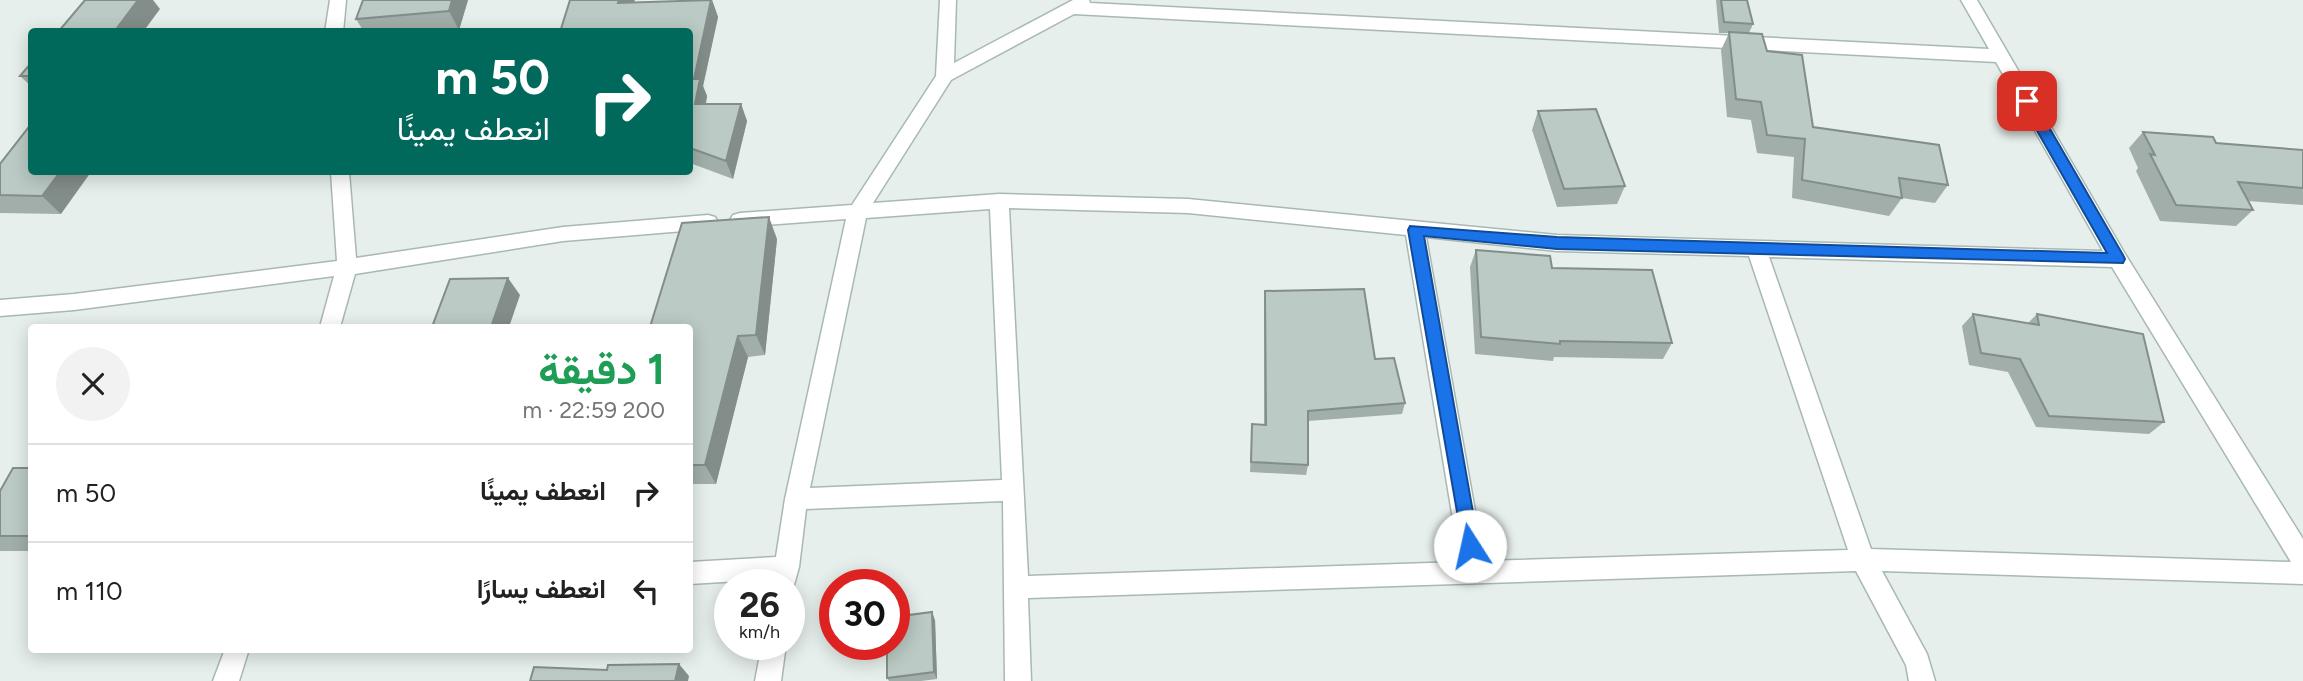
<!DOCTYPE html>
<html lang="ar">
<meta charset="utf-8">
<style>
body{margin:0;font-family:Figtree,Vazirmatn,sans-serif;background:#f2f2f2;color:#222;direction:rtl;height:100vh;display:flex;flex-direction:column;font-size:26px;white-space:nowrap}
*{box-sizing:border-box;margin:0}
p{font-size:23px;color:#767676}
.icon{flex:none;width:38px;height:38px;fill:none;stroke:currentColor;stroke-width:2;stroke-linecap:round;stroke-linejoin:round}
.map{position:relative;flex:1;overflow:hidden;direction:ltr}
.side{position:absolute;left:28px;top:324px;width:665px;height:329px;display:flex;flex-direction:column;background:#fff;border-radius:7px;box-shadow:0 4px 18px #0003;direction:rtl}
.side>*{flex:none}
.hud{position:absolute;left:28px;top:28px;width:665px;height:147px;border-radius:7px;box-shadow:0 4px 18px #0003;direction:rtl;background:#00695c;color:#fff;overflow:hidden}
.speed{position:absolute;left:714px;top:569px;display:flex;gap:14px;font-size:35px;font-weight:700;text-align:center}
.speed>*{display:grid;place-content:center;width:91px;height:91px;border-radius:50%;background:#fff;box-shadow:0 4px 18px #0003;line-height:1}
.speed small{font-size:18px;font-weight:400}
.speed .limit{border:10px solid #d22;background:#fff;color:#111}
.pin{position:absolute;display:grid;place-items:center;width:60px;height:60px;color:#fff;margin:-30px;border-radius:14px;box-shadow:0 4px 10px #0006}
.me{position:absolute;width:77px;margin:-38px;rotate:350deg;stroke-linejoin:round;filter:drop-shadow(0 0 5px #0008)}
.turn{display:flex;align-items:center;gap:24px;height:147px;padding:0 28px;font-size:32px}
.turn .icon{width:91px;height:91px;stroke-width:2.5}
.turn b{display:block;font-size:49px;line-height:60px}
.round{display:grid;place-items:center;flex:none;width:74px;height:74px;border-radius:37px;background:#f2f2f2}
.headline{display:flex;align-items:center;justify-content:space-between;height:119px;padding:0 28px}
h1{font-size:42px;font-weight:700;line-height:52px;color:#1e9e55}
ul{padding:0;list-style:none}
li{display:flex;align-items:center;gap:21px;height:98px;padding:0 28px;border-top:2px solid #e0e0e0}
li div{flex:1}
li b{display:block;font-size:26px}
li em{font-style:normal}
.map>svg:first-child{display:block}
.lines{fill:none;stroke-linecap:round;stroke-linejoin:round}
.minor-casing{stroke:#a8b8b2;stroke-width:3}
.minor{fill:#fff;fill-rule:evenodd}
.wall{fill:#a1aea9}
.shaded-wall{fill:#838d89}
.building{fill:#bbcac4;stroke:#838d89;stroke-width:2}
.route{fill:#1a73e8;stroke:#114b97;stroke-width:2}
</style>
<div class="map">
<svg width="2303" height="681" viewBox="0 0 2303 681">
<rect width="100%" height="100%" fill="#e6efeb"/>
<g class="lines">
<defs>
<g id="minor">
<path d="M330,0H346L343,32H325Z"/>
<path d="M940,0H956L954,63L1073,0H1089L1090,3L1989,49L1961,0H1977L2125,254L2303,539V584L1882,571L1927,654L1935,681H1909L1906,665L1856,571L1028,598L1031,681H1005L1003,501L806,509L799,567L792,592L789,593V584H772L773,579L690,584V562L776,557L785,499L846,219L740,227L733,225L730,220L733,215L740,213L852,205L936,76ZM1074,14L1996,62L2103,251L1557,235L1188,199L999,194L873,203L951,80ZM1009,208L1188,213L1406,235L1460,562L1028,576ZM990,209L1002,480L810,488L866,218ZM1426,237L1557,251L1749,256L1848,550L1484,561ZM1769,257L2112,267L2291,562L1871,549Z"/>
<path d="M331,172H349L356,258L563,227L708,215L715,217L718,222L715,227L708,229L563,241L355,274L340,327H320L334,276L74,310L0,316V300L74,294L337,261Z"/>
<path d="M762,644H786L781,681H755Z"/>
<path d="M225,649H249L239,681H213Z"/>
</g>
</defs>
<use href="#minor" class="minor-casing"/>
<use href="#minor" class="minor"/>
</g>
<g class="wall">
<path d="M468,0L459,30L438,32H364L356,19Z"/>
<path d="M712,0L718,17L703,86L707,96L706,104H741L747,121L733,179L690,163V32L634,3Z"/>
<path d="M1716,0H1747L1753,24L1749,33L1767,51L1813,127L1948,185L1935,203L1902,198L1889,216L1792,198L1794,157L1757,153L1751,120L1727,117L1721,50L1729,33H1719Z"/>
<path d="M32,62V87L20,76Z"/>
<path d="M1538,111L1625,186L1617,204L1557,207L1532,130Z"/>
<path d="M32,123L61,214L0,213V164Z"/>
<path d="M2143,132L2216,143L2303,150V205L2248,201L2253,210L2236,226L2160,221L2136,171L2138,168L2129,148Z"/>
<path d="M777,239L765,355L748,357L716,484H690V327Z"/>
<path d="M1476,250L1552,268L1672,343L1663,359L1554,357L1553,361L1475,354L1470,267Z"/>
<path d="M1265,291L1375,359L1405,403L1402,414L1308,421V465L1306,475L1250,472L1252,424L1264,425V302Z"/>
<path d="M1973,314L2028,323L2037,314L2164,422L2149,434L2036,427L2008,372L1969,365L1962,326Z"/>
<path d="M32,468V551H0V491Z"/>
<path d="M935,620L937,679L921,681H889L887,678Z"/>
</g>
<g class="shaded-wall">
<path d="M138,0H153L160,9L143,32H114Z"/>
<path d="M452,0H468L459,30L449,11Z"/>
<path d="M619,0H635L625,21L618,3Z"/>
<path d="M712,0L718,17L703,86L707,96L702,122L695,104L694,79Z"/>
<path d="M741,104L747,121L733,179L726,161Z"/>
<path d="M60,172H91L61,214L42,196Z"/>
<path d="M769,217L777,239L765,355L756,335Z"/>
<path d="M508,278L520,295L509,327H491Z"/>
<path d="M738,336L748,357L716,484L705,465Z"/>
<path d="M932,612L935,620L937,679L934,672Z"/>
<path d="M679,664L689,676L688,681H675Z"/>
</g>
<g class="building">
<path d="M85,0H138L114,32H58Z"/>
<path d="M363,0H452L449,11L356,19Z"/>
<path d="M570,0H619L618,3L711,0L694,79H700L695,104H741L726,161L690,148V32H560Z"/>
<path d="M1721,0H1747L1753,24L1724,22Z"/>
<path d="M1729,32L1762,34L1767,51L1802,55L1813,127L1939,145L1948,185L1899,178L1902,198L1802,180L1805,139L1767,135L1761,102L1736,99Z"/>
<path d="M32,62V76H20Z"/>
<path d="M1596,109L1625,186L1564,189L1538,111Z"/>
<path d="M32,123V172H60L42,196L0,195V164Z"/>
<path d="M2143,132L2213,137L2216,143L2303,150V188L2238,182L2253,210L2176,205L2150,154L2155,155Z"/>
<path d="M769,217L756,335L738,336L705,465H690V327H650L682,223Z"/>
<path d="M1476,250L1550,256L1552,268L1652,270L1672,343L1560,341V344L1481,337Z"/>
<path d="M508,278L491,327H432L450,279Z"/>
<path d="M1364,289L1375,359L1394,358L1405,403L1308,411V465L1251,462L1252,424L1266,425L1265,291Z"/>
<path d="M1973,314L2039,325L2037,314L2143,334L2164,422L2049,416L2020,359L1981,353Z"/>
<path d="M13,468H32V536H0V491Z"/>
<path d="M932,612L934,672L887,678V644H894V617Z"/>
<path d="M679,664L675,681H530L534,667L607,670L608,665Z"/>
</g>
<path class="route" d="M2027,97L2032,98L2123,255L2125,259L2123,263L1557,249L1424,236L1479,546L1476,552L1470,554L1464,552L1408,230L1410,226L1557,237L2107,253L2020,101Z"/>
</svg>
<div class="speed"><div>26<small>km/h</small></div><div class="limit">30</div></div>
<div class="pin" style="left:2027px;top:101px;background:#d93025"><svg class="icon" aria-label="arrive" viewBox="0 0 24 24"><path d="M6 21V4h12l-3 4 3 4H6"/></svg></div>
<svg class="me" style="left:1470px;top:546px" viewBox="-20 -20 40 40"><circle r="19" fill="#fff"/><path d="M0-13L10 11 0 6-10 11z" fill="#1a73e8"/></svg>
<div class="hud">
<div class="turn"><svg class="icon" aria-label="right" viewBox="0 0 24 24"><path d="M7 20v-9h11M14 6l5 5-5 5"/></svg><div><b>50 m</b>انعطف يمينًا</div></div>
</div>
<section class="side">
<div class="headline"><div><h1>1 دقيقة</h1><p>200 m · 22:59</p></div><a class="round"><svg class="icon" aria-label="close" viewBox="0 0 24 24"><path d="M6 6l12 12M18 6L6 18"/></svg></a></div>
<ul>
<li><svg class="icon" aria-label="right" viewBox="0 0 24 24"><path d="M7 20v-9h11M14 6l5 5-5 5"/></svg><div><b>انعطف يمينًا</b></div><em>50 m</em></li>
<li><svg class="icon" aria-label="left" viewBox="0 0 24 24"><path d="M17 20v-9H6M10 6l-5 5 5 5"/></svg><div><b>انعطف يسارًا</b></div><em>110 m</em></li>
</ul>
</section>
</div>
